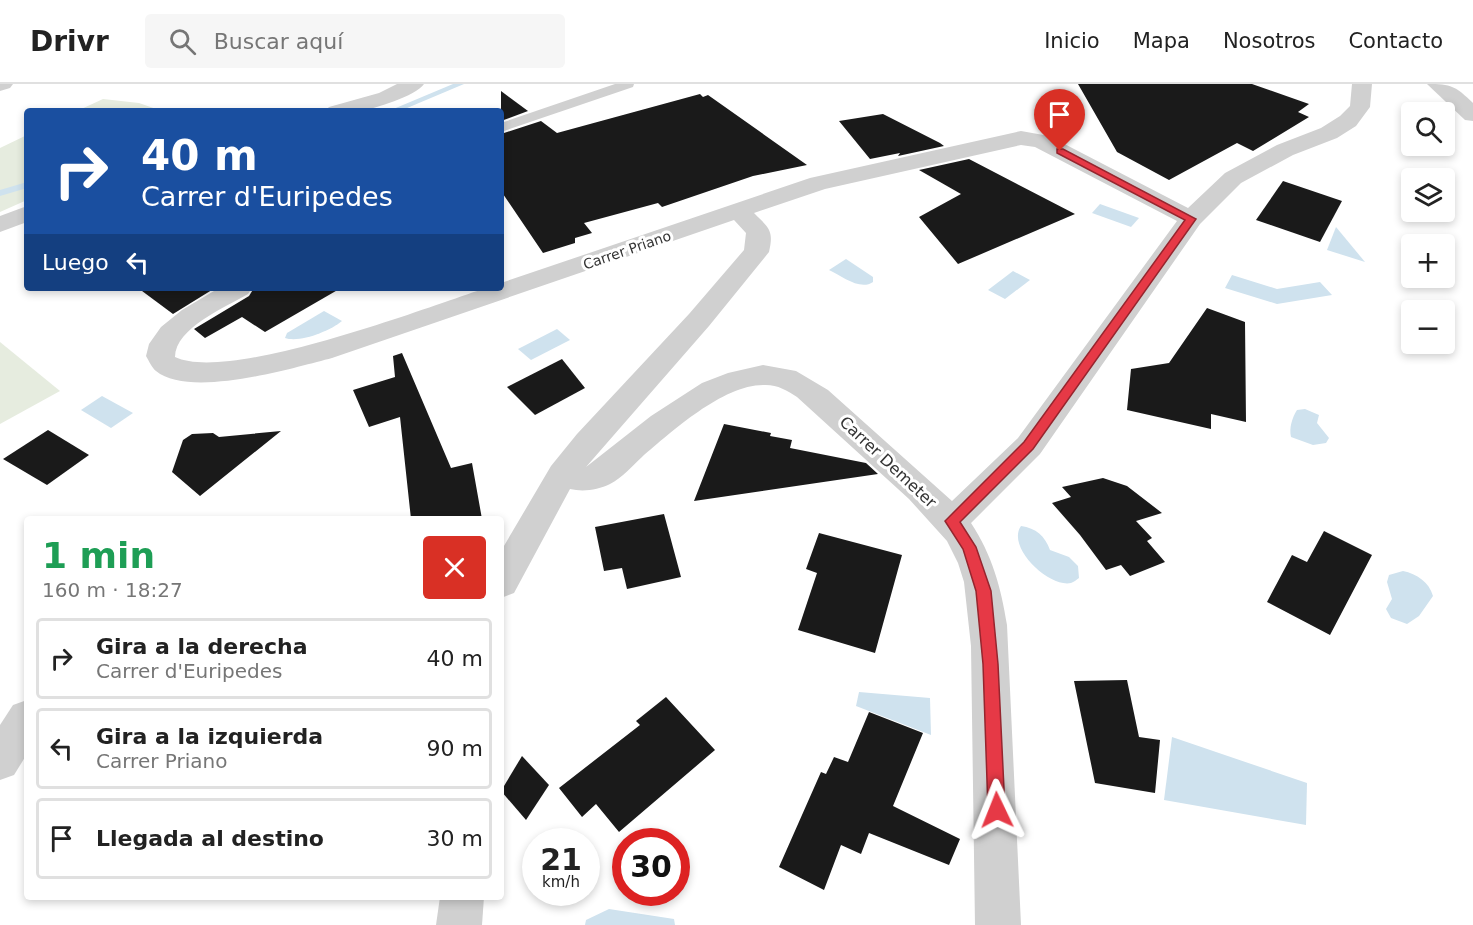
<!DOCTYPE html>
<html lang="es">
<meta charset="utf-8">
<style>
body{margin:0;font-family:"DejaVu Sans",sans-serif;background:#f6f6f6;color:#222;height:100vh;display:flex;flex-direction:column;font-size:22px;white-space:nowrap}
*{box-sizing:border-box;margin:0}
p{font-size:20px;color:#767676}
.icon{flex:none;width:33px;height:33px;fill:none;stroke:currentColor;stroke-width:2;stroke-linecap:round;stroke-linejoin:round}
.map{position:relative;flex:1;overflow:hidden}
.sheet{position:absolute;left:24px;top:432px;width:480px;height:384px;display:flex;flex-direction:column;background:#fff;border-radius:6px;box-shadow:0 3px 9px #0003}
.sheet>*{flex:none}
.top-card{position:absolute;left:24px;top:24px;width:480px;height:183px;border-radius:6px;box-shadow:0 3px 9px #0003;background:#1a4fa0;color:#fff;overflow:hidden}
.buttons{position:absolute;left:1401px;top:18px;display:grid;gap:12px}
.buttons a{display:grid;place-items:center;width:54px;height:54px;border-radius:6px;background:#fff;box-shadow:0 3px 9px #0003;font-size:30px}
.speed{position:absolute;left:522px;top:744px;display:flex;gap:12px;font-size:30px;font-weight:700;text-align:center}
.speed>*{display:grid;place-content:center;width:78px;height:78px;border-radius:50%;background:#fff;box-shadow:0 3px 9px #0003;line-height:1}
.speed small{font-size:15px;font-weight:400}
.speed .limit{border:9px solid #d22;background:#fff;color:#111}
.pin{position:absolute;display:grid;place-items:center;width:51px;height:51px;color:#fff;margin:-62px -26px;border-radius:50% 50% 50% 0;rotate:-45deg;box-shadow:0 0 6px #0007}
.pin .icon{rotate:45deg}
.me{position:absolute;width:66px;margin:-33px;rotate:358deg;stroke-linejoin:round;filter:drop-shadow(0 0 4px #0008)}
.turn{display:flex;align-items:center;gap:21px;height:126px;padding:0 18px;font-size:27px}
.turn .icon{width:78px;height:78px;stroke-width:2.5}
.turn b{display:block;font-size:42px;line-height:51px}
.then{display:flex;align-items:center;height:57px;padding:0 18px;background:#0003;gap:12px;font-size:22px}
.round{display:grid;place-items:center;flex:none;width:63px;height:63px;border-radius:6px;background:#f6f6f6}
.overview{display:flex;align-items:center;justify-content:space-between;height:102px;padding:0 18px}
h1{font-size:36px;font-weight:800;line-height:45px;color:#1e9e55}
ul{padding:0;list-style:none}
li{display:flex;align-items:center;gap:18px;height:81px;margin:0 12px 9px;padding:0 6px;border:3px solid #e0e0e0;border-radius:6px}
li div{flex:1}
li b{display:block;font-size:22px}
li em{font-style:normal}
header{display:flex;align-items:center;gap:36px;box-sizing:border-box;height:84px;padding:0 30px;background:#fff;border-bottom:2px solid #e0e0e0}
header strong{font-size:28px}
nav{display:flex;gap:33px;margin-inline-start:auto;font-size:21px}
.search{width:420px;height:54px;background:#f6f6f6;display:flex;align-items:center;gap:15px;box-sizing:border-box;padding:0 21px;border-radius:6px;color:#767676;font-size:22px}
.map>svg:first-child{display:block}
.green{fill:#e6ecdf}
.water{fill:#cfe2ee}
.lines{fill:none;stroke-linecap:round;stroke-linejoin:round}
.stream{fill:#cfe2ee;fill-rule:evenodd}
.building{fill:#1a1a1a}
.service{fill:#d0d0d0;fill-rule:evenodd}
.minor{fill:#d0d0d0;fill-rule:evenodd}
.route{fill:#e63946;stroke:#96252e;stroke-width:1.5}
.labels{text-anchor:middle;dominant-baseline:central;stroke-width:6;stroke-linejoin:round;paint-order:stroke}
.far-street-label{font-size:14px;fill:#333;stroke:#fff}
.street-label{font-size:16px;fill:#333;stroke:#fff}
</style>
<header>
<strong>Drivr</strong>
<div class="search"><svg class="icon" aria-label="search" viewBox="0 0 24 24"><circle cx="10" cy="10" r="6"/><path d="M15 15l6 6"/></svg>Buscar aquí</div>
<nav><a>Inicio</a><a>Mapa</a><a>Nosotros</a><a>Contacto</a></nav>
</header>
<div class="map">
<svg width="1473" height="841" viewBox="0 0 1473 841">
<rect width="100%" height="100%" fill="#fff"/>
<g class="green">
<path d="M103,15L139,19L162,27H77Z"/>
<path d="M27,51V116L0,128V64Z"/>
<path d="M0,258L60,307L0,340Z"/>
</g>
<g class="water">
<path d="M1100,120L1139,134L1131,143L1092,129Z"/>
<path d="M1336,143L1365,178L1327,166Z"/>
<path d="M846,175L873,193V198C860,207 842,192 829,186Z"/>
<path d="M1013,187L1030,196L1005,215L988,206Z"/>
<path d="M1232,191L1277,205L1320,198L1332,211L1277,220L1225,204Z"/>
<path d="M324,227L342,237C330,247 300,259 285,254L287,249Z"/>
<path d="M557,245L570,256L531,276L518,265Z"/>
<path d="M102,312L133,329L111,344L81,326Z"/>
<path d="M1305,325L1319,331L1317,339L1329,354L1326,359L1313,361L1291,353C1289,344 1292,334 1297,326Z"/>
<path d="M1021,442C1036,444 1045,452 1050,466L1069,473L1078,482L1079,494C1076,496 1074,498 1071,499C1049,504 1006,463 1021,442Z"/>
<path d="M1403,487C1417,490 1429,498 1433,512L1419,532L1407,540L1391,534L1386,525L1392,515L1387,498L1389,491Z"/>
<path d="M859,608L930,614L931,651L856,622Z"/>
<path d="M1172,653L1307,699L1306,741L1164,716Z"/>
<path d="M609,825L674,835L675,841H585L586,836Z"/>
</g>
<g class="lines">
<g class="stream">
<path d="M453,0H464L400,27L391,26Z"/>
<path d="M27,98V104L0,112V106Z"/>
</g>
</g>
<g class="building">
<path d="M1078,0H1252L1309,20L1298,28L1309,33L1253,67L1237,59L1169,96L1117,68Z"/>
<path d="M501,7L528,27L501,37Z"/>
<path d="M700,10L703,13L708,11L807,81L753,92L662,123L658,119L584,139L592,149L575,154V159L543,169L501,107V50L541,37L557,49Z"/>
<path d="M883,30L940,59L944,62L898,72L900,69L870,75L839,37Z"/>
<path d="M969,75L1075,130L958,180L919,133L961,110L919,86Z"/>
<path d="M1283,97L1342,117L1320,158L1256,136Z"/>
<path d="M138,204H215L173,230Z"/>
<path d="M254,204H341L265,248L242,233L205,254L194,245L249,212Z"/>
<path d="M1207,224L1245,238L1246,338L1211,330V345L1127,326L1131,285L1169,279Z"/>
<path d="M402,269L451,384L472,379L482,435H411L400,333L369,343L353,306L395,293L393,272Z"/>
<path d="M562,275L585,304L535,331L507,303Z"/>
<path d="M724,340L771,349L770,352L792,356L790,364L866,379L878,390L694,417Z"/>
<path d="M48,346L89,371L47,401L3,375Z"/>
<path d="M281,347L200,412L172,388L183,356L192,350L213,349L219,353Z"/>
<path d="M1103,394L1127,402L1162,429L1136,437L1152,454L1147,457L1165,478L1130,492L1121,481L1106,486L1080,451L1052,419L1071,413L1062,403Z"/>
<path d="M664,430L681,493L627,505L622,484L604,487L595,443Z"/>
<path d="M1324,447L1372,471L1330,551L1267,518L1292,471L1307,478Z"/>
<path d="M819,449L902,471L875,569L798,546L817,489L806,485Z"/>
<path d="M1127,596L1139,653L1160,656L1155,709L1095,699L1074,597Z"/>
<path d="M666,613L715,666L619,748L596,720L582,733L559,704L640,641L636,637Z"/>
<path d="M869,628L923,649L893,722L960,755L949,781L869,749L861,770L841,761L824,806L779,783L821,688L826,690L834,673L848,678Z"/>
<path d="M522,672L549,701L526,736L501,707Z"/>
</g>
<g class="lines">
<path class="service" d="M615,0H634L633,3L501,48V39Z"/>
<g class="minor">
<path d="M0,0H13L10,4L0,7Z"/>
<path d="M397,0H424C416,12 374,25 359,27C348,28 336,27 325,27L329,23L379,9Z"/>
<path d="M1352,0H1372L1370,23L1356,42L1337,54L1293,71L1241,99L1200,140L1040,370L971,439C992,471 1001,503 1007,541L1021,841H975L971,562L964,498L958,479L947,457L909,415L797,313C787,306 776,300 763,301C723,301 671,348 642,373C632,382 622,394 610,400C598,406 583,408 570,405L514,509L501,514V467L551,382L577,350L689,230L744,166L746,149L734,136L332,274C293,284 190,315 156,287C152,284 149,277 146,272L149,260L161,243L182,226L219,204H252L248,210C226,223 175,244 175,273C229,299 425,224 486,204H501V199L810,94L1021,47L1049,52L1188,124L1225,89L1277,61L1321,44L1340,32L1350,22ZM1021,61L1035,63L1177,137L1018,354L952,417L828,306L796,287L763,281L728,289L702,299L651,332L586,383L709,242L769,168C774,146 769,144 754,129L825,105Z"/>
<path d="M1427,0C1452,0 1455,2 1473,19V37L1465,36Z"/>
<path d="M27,122V138L0,148V132Z"/>
<path d="M27,616V670L14,691L0,696V641L13,621Z"/>
<path d="M440,813H484L482,841H436Z"/>
</g>
</g>
<path class="route" d="M1057,65H1063L1196,135L1033,365L960,438L976,463L991,507L998,580L1005,726L1003,732L997,734L990,732L988,726L983,580L976,507L963,465L945,437L1024,358L1185,136L1057,69Z"/>
<g class="labels">
<g class="far-street-label">
<text transform="translate(627 166) rotate(-19)">Carrer Priano</text>
</g>
<g class="street-label">
<text transform="translate(888 378) rotate(43)">Carrer Demeter</text>
</g>
</g>
</svg>
<div class="buttons">
<a><svg class="icon" aria-label="search" viewBox="0 0 24 24"><circle cx="10" cy="10" r="6"/><path d="M15 15l6 6"/></svg></a>
<a><svg class="icon" aria-label="layers" viewBox="0 0 24 24"><path d="M12 4l9 5-9 5-9-5zM3 14l9 5 9-5"/></svg></a>
<a>+</a>
<a>−</a>
</div>
<div class="speed"><div>21<small>km/h</small></div><div class="limit">30</div></div>
<div class="pin" style="left:1060px;top:67px;background:#d93025"><svg class="icon" aria-label="arrive" viewBox="0 0 24 24"><path d="M6 21V4h12l-3 4 3 4H6"/></svg></div>
<svg class="me" style="left:997px;top:726px" viewBox="-20 -20 40 40"><path d="M0-17L14 15 0 8-14 15z" fill="#e63946" stroke="#fff" stroke-width="4"/></svg>
<div class="top-card">
<div class="turn"><svg class="icon" aria-label="right" viewBox="0 0 24 24"><path d="M7 20v-9h11M14 6l5 5-5 5"/></svg><div><b>40 m</b>Carrer d'Euripedes</div></div>
<div class="then">Luego<svg class="icon" aria-label="left" viewBox="0 0 24 24"><path d="M17 20v-9H6M10 6l-5 5 5 5"/></svg></div>
</div>
<section class="sheet">
<div class="overview"><div><h1>1 min</h1><p>160 m · 18:27</p></div><a class="round" style="background:#d93025;color:#fff"><svg class="icon" aria-label="close" viewBox="0 0 24 24"><path d="M6 6l12 12M18 6L6 18"/></svg></a></div>
<ul>
<li><svg class="icon" aria-label="right" viewBox="0 0 24 24"><path d="M7 20v-9h11M14 6l5 5-5 5"/></svg><div><b>Gira a la derecha</b><p>Carrer d'Euripedes</p></div><em>40 m</em></li>
<li><svg class="icon" aria-label="left" viewBox="0 0 24 24"><path d="M17 20v-9H6M10 6l-5 5 5 5"/></svg><div><b>Gira a la izquierda</b><p>Carrer Priano</p></div><em>90 m</em></li>
<li><svg class="icon" aria-label="arrive" viewBox="0 0 24 24"><path d="M6 21V4h12l-3 4 3 4H6"/></svg><div><b>Llegada al destino</b></div><em>30 m</em></li>
</ul>
</section>
</div>
